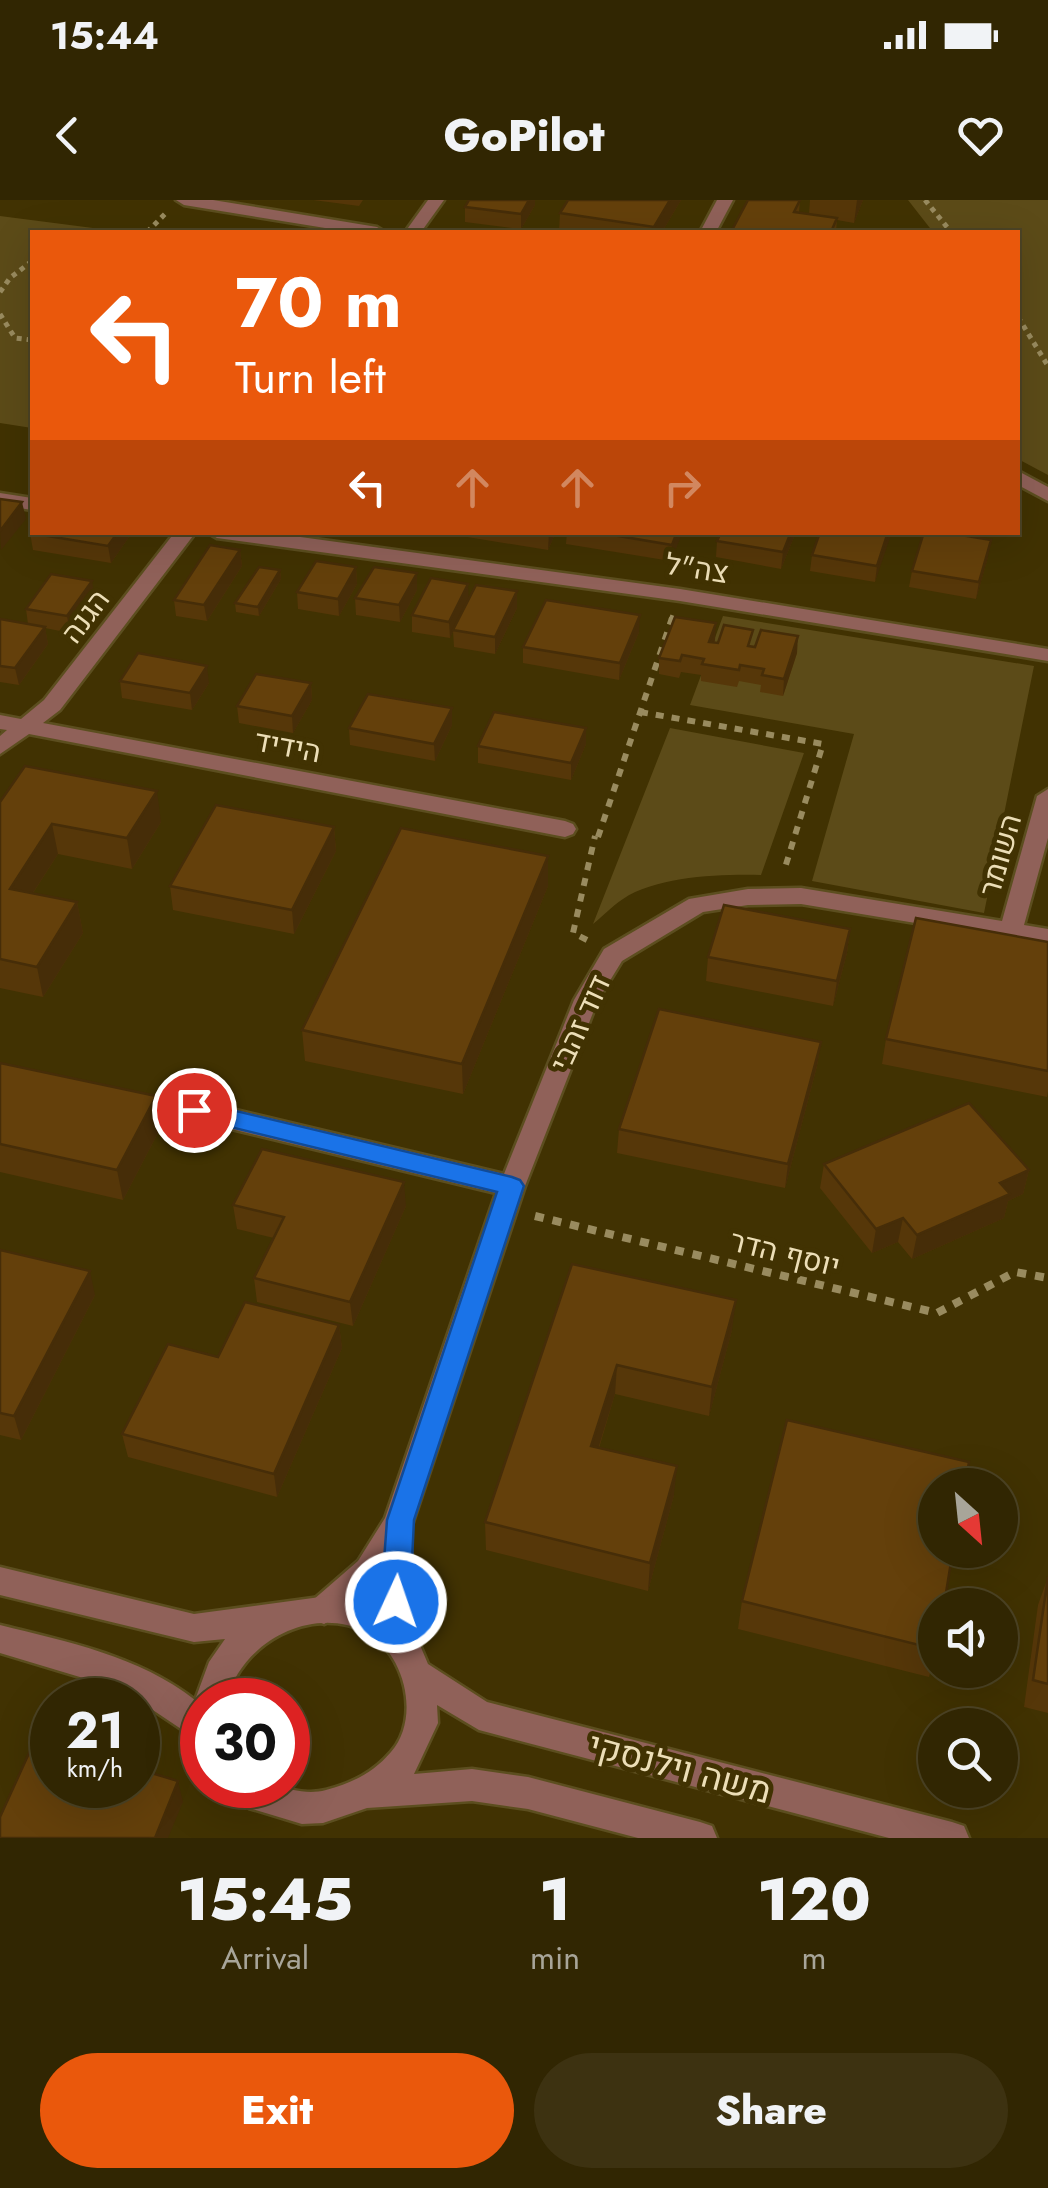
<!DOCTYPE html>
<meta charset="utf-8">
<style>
body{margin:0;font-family:Jost,Heebo,sans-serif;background:#3d3211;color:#f1f3f6;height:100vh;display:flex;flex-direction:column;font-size:38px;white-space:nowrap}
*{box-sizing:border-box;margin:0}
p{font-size:32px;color:#a8a599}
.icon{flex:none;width:55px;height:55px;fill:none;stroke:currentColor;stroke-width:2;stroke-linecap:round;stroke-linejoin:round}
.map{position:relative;height:1638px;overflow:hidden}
.side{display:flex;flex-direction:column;background:#312602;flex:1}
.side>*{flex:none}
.top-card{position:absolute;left:30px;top:30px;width:990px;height:305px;border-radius:0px;box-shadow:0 10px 40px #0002,0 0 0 2px #4c4324;background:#ea580c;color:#fff;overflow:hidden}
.needle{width:65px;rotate:153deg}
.fabs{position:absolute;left:918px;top:1268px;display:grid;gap:20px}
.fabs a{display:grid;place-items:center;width:100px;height:100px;border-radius:50%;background:#312602;box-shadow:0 10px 40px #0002,0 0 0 2px #4c4324;font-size:50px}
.speed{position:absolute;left:30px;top:1478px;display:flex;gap:20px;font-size:50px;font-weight:700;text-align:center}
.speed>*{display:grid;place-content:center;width:130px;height:130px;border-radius:50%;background:#312602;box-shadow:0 10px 40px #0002,0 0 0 2px #4c4324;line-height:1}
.speed small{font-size:25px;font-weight:400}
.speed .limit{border:15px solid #d22;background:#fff;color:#111}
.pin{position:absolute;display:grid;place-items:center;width:85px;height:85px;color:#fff;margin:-42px;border:5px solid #fff;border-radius:50%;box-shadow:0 2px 10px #0007}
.me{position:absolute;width:110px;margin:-55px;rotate:3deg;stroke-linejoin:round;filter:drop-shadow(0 0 8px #0008)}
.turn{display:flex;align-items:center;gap:35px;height:210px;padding:0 40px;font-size:45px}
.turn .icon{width:130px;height:130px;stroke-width:2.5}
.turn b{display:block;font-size:70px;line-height:85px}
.lanes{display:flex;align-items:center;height:95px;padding:0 40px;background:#0003;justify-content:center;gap:50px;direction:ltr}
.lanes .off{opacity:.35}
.eta{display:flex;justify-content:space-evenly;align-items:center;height:170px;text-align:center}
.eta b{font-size:60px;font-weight:800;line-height:70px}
.button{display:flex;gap:20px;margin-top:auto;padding:20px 40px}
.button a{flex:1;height:115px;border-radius:60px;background:#ea580c;color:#fff;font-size:40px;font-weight:800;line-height:115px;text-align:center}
.button a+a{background:#3d3211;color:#f1f3f6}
.status{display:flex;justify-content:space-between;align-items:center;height:70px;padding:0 50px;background:#312602;direction:ltr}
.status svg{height:28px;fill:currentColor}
header{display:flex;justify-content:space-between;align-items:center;height:130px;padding:0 40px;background:#312602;font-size:45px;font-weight:800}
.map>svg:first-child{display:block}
.green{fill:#5c4b18}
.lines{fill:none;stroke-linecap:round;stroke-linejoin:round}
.minor-casing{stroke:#5c4e1f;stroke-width:5}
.tertiary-casing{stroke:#5c4e1f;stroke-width:5}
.path-far2{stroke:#998b5f;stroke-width:5;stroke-dasharray:5 5;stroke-linecap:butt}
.path-far1{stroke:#998b5f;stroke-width:6;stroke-dasharray:8 8;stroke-linecap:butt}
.path{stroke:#998b5f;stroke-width:8;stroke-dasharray:9 9;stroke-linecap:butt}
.minor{fill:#906159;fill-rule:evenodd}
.tertiary{fill:#906159;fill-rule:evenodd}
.wall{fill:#563709}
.shaded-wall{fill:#462d08}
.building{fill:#64400b;stroke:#462d08;stroke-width:2.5}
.route{fill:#1a73e8;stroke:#114b97;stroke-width:2.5}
.labels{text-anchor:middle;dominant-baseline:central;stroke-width:10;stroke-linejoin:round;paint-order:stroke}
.street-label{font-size:30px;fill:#ecdeb7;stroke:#413202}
.near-street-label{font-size:35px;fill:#ecdeb7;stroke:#413202}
</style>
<div class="status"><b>15:44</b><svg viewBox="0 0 49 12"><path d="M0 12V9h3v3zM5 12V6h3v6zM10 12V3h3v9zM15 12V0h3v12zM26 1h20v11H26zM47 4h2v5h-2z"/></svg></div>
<header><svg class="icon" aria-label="back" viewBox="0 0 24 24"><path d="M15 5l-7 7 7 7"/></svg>GoPilot<svg class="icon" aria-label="heart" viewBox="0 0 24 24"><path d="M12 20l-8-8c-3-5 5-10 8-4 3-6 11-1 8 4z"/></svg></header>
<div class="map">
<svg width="1048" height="1638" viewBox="0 0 1048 1638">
<rect width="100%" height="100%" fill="#413202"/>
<g class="green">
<path d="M908,0H1048V275L1018,259V158L1021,150L1018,145V32H933Z"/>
<path d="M0,16L124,32H32V228L0,223Z"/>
<path d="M723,416L1034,466L984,713L812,681L854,534L690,505Z"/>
<path d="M670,528L804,553L761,675C721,674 657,676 623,699C612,706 603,716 593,724Z"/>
</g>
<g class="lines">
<defs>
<g id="minor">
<path d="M176,0H213L377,27L385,32H350L184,5Z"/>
<path d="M428,0H444L421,32H405Z"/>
<path d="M717,0H733L716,32H700Z"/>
<path d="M1018,271L1048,287V301L1018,285Z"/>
<path d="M0,293L32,298V310L0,305Z"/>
<path d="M175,332H196L60,510L43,523L565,621L573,624L576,629L573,634L565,637L29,534L0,554V536L7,530L0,529V515L21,519L44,500Z"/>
<path d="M207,332H264L680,389L1048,449V461L680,401L217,338Z"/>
<path d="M1048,589V638L1024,725L1048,729V745L801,704L748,705L703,712L622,761L598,800L525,986L411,1328L413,1438L408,1448L397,1452L386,1448L381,1438L383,1376L348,1410L324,1424L313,1420L308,1410L313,1400L358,1361L385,1318L496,993L194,920L185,917L181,910L185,903L194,900L504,974L574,800L604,749L689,699L748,689L801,688L1002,721L1037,596Z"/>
</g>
<path id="tertiary" d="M0,1367L194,1414L335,1395L388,1411L417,1438L428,1464L487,1502L952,1622L964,1626L969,1638H889L479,1530L437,1505L438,1523L414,1574L472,1569L528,1577L700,1622L712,1626L717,1638H638L528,1609L472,1601L367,1608L323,1623L302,1624L249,1608L232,1596L227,1585C242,1585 259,1583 273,1586C291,1589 307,1595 326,1590C352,1583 373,1573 391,1552C421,1518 405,1453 366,1432C311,1404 240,1444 227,1500H202V1543L123,1490L0,1453V1425C68,1442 139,1456 195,1500L209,1462L225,1439L194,1442L0,1395Z"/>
</defs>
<use href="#minor" class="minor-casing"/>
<use href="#tertiary" class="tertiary-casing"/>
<g class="path-far2">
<path d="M925,0L951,32"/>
<path d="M147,32L167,12"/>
<path d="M0,92L10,78L32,61"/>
<path d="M0,114L15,138L32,140"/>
<path d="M1018,117L1048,166"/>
<path d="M671,420L673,415"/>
</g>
<g class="path-far1">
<path d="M640,512L823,544L784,671"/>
<path d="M598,637L672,418"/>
<path d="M587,740L573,733L595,636"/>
</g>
<path class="path" d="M535,1016L937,1113L1015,1072L1048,1078"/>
<use href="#minor" class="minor"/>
<use href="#tertiary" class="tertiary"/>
</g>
<g class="wall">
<path d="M313,0H363L359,6Z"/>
<path d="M568,0H681L662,32H559L560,13Z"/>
<path d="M800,0L799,13L809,14L810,0H863L854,23L837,20L836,32H731Z"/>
<path d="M535,5L521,29L465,22V7Z"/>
<path d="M129,332V337L111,363L33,350L30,333Z"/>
<path d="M396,332H419L417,336Z"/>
<path d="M461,332H556L548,350L461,336Z"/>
<path d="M567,332H682L671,361L566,344Z"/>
<path d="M721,332H796L781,369L716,357L717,341Z"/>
<path d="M820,332H890L875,382L810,371L812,355Z"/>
<path d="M924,332H966L965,336L988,357L976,399L909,387L912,371Z"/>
<path d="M240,350L242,366L207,421L176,416L174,400Z"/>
<path d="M356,367L357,384L339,416L298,409L297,392Z"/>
<path d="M280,370L281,379L259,416L236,412L235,403Z"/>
<path d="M417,390L400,422L356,415L355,398Z"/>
<path d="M95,397L70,433L45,428L48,444L19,485L0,482V419L28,424L26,409Z"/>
<path d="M469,400L517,408L495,454L454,447L453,431L450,438L412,432V415Z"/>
<path d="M639,432L619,480L523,463V447Z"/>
<path d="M715,440L714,442L797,453L783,496L760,492L761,485L739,481L737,487L701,481V475L681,472L679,478L659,474V458Z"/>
<path d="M120,481L209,483L192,510L122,498Z"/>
<path d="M311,483L312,500L293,533L239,523L237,506Z"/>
<path d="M452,525L435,561L350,545L349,528Z"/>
<path d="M586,544L571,580L478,563V546Z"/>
<path d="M0,602L161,622L132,669L58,654L33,693L77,702L83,733L43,797L0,788Z"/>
<path d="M334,627L336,651L294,734L173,710L170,686Z"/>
<path d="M548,656V686L463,894L305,861L302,830Z"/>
<path d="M850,729L847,753L833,806L706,781L708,757Z"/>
<path d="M1048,742V891L1047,897L882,864L886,839Z"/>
<path d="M821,842L817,866L785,988L617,953L619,929Z"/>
<path d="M0,863L161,927L123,1000L0,972Z"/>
<path d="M824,964L1029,970L1023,994L1008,1001L1004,1018L912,1059L898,1042L872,1053L820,988Z"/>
<path d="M233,1005L406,1006L353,1126L257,1102L254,1078L274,1038L237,1029Z"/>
<path d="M0,1050L95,1095L21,1240L0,1235Z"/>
<path d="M572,1064L732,1130L709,1216L615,1194L599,1248L674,1295L648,1391L486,1350L485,1322Z"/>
<path d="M339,1125L342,1148L277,1297L128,1257L122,1234L218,1157Z"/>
<path d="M1048,1377V1513L1024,1507L1038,1405Z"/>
<path d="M742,1401L935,1405V1453L929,1477L738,1429Z"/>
</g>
<g class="shaded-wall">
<path d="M529,0H535V5L521,29V14Z"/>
<path d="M670,0H681L662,32H654V27Z"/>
<path d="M857,0H863L854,23Z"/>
<path d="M22,302L26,319L1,350L0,331Z"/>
<path d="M118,332H129V337L111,363L108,346Z"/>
<path d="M549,332H556L548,350Z"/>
<path d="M677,332H682V334L671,361L672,345Z"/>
<path d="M791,332H796L781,369L783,352Z"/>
<path d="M888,332H890V338L875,382L877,366Z"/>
<path d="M991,340L988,357L976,399L979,382Z"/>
<path d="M240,350L242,366L207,421L204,405Z"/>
<path d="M356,367L357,384L339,416L338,399Z"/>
<path d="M280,370L281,379L259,416L258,407Z"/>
<path d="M417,373V390L400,422L399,405Z"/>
<path d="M92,381L95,397L70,433L67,416Z"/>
<path d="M468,384L469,401L450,438L449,422Z"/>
<path d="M517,391V408L495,454V437Z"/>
<path d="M640,415L639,432L619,480L620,463Z"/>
<path d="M716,423L715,440L708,458L709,442Z"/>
<path d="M45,427L48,444L19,485L15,468Z"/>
<path d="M798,436L797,453L783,496L784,479Z"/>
<path d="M207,466L209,483L192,510L190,493Z"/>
<path d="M311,483L312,500L293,533L292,516Z"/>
<path d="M452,508V525L435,561L434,544Z"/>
<path d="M586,528V544L571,580V563Z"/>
<path d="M157,591L161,622L132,669L127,638Z"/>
<path d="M52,624L58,654L16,719L10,689Z"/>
<path d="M334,627L336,651L294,734L292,710Z"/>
<path d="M548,656V686L463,894L462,864Z"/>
<path d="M77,702L83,733L43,797L37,767Z"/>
<path d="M850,729L847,753L833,806L837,781Z"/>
<path d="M821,842L817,866L785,988L788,964Z"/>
<path d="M156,896L161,927L123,1000L117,970Z"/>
<path d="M1029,970L1023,994L1008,1001L1004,1018L912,1059L917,1035L1000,983Z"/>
<path d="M404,982L406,1006L353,1126L350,1102Z"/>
<path d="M903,1018L898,1042L872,1053L876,1029Z"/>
<path d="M90,1071L95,1095L21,1240L14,1216Z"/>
<path d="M736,1100L732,1130L709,1216L712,1187Z"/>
<path d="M339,1125L342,1148L277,1297L274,1274Z"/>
<path d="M617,1165L615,1194L590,1275L591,1246Z"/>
<path d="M677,1266L674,1295L648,1391L650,1363Z"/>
<path d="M178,1581L183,1602L168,1638H155Z"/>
</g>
<g class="building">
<path d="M469,0H529L521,14L465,7Z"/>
<path d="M568,0H670L654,27L560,13Z"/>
<path d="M748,0H800L794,12L837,18L831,32H731Z"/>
<path d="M0,299L22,302L0,331Z"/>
<path d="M32,330V332H118L108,346L30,333Z"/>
<path d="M595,332H677L672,345Z"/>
<path d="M721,332H791L783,352L717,341Z"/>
<path d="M820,332H888L877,366L812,355Z"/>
<path d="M924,332H943L991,340L979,382L912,371Z"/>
<path d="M210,345L240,350L204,405L174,400Z"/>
<path d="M316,361L356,367L338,399L297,392Z"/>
<path d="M259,367L280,370L258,407L235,403Z"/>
<path d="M374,367L417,373L399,405L355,398Z"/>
<path d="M51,374L92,381L67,416L26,409Z"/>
<path d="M431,378L468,384L449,422L412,415Z"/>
<path d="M476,385L517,391L495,437L453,430Z"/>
<path d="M546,400L640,415L620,463L523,447Z"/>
<path d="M675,417L716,423L709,442L718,443L724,425L753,430L748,446L755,447L761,430L798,436L784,479L762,475L764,469L740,465L739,470L702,464L704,459L682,455L680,461L659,458Z"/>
<path d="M0,419L45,427L15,468L0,466Z"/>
<path d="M138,453L207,466L190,493L120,481Z"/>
<path d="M256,474L311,483L292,516L237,506Z"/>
<path d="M368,494L452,508L434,544L349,528Z"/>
<path d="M494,512L586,528L571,563L478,546Z"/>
<path d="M25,566L157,591L127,638L52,624L10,689L77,702L37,767L0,759V602Z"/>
<path d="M216,605L334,627L292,710L170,686Z"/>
<path d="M401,628L548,656L462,864L302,830Z"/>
<path d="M724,705L850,729L837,781L708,757Z"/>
<path d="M916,718L1048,742V871L886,839Z"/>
<path d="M659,809L821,842L788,964L619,929Z"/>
<path d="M0,863L156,896L117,970L0,944Z"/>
<path d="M969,903L1029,970L1000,983L1010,994L917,1035L903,1018L876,1029L824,964Z"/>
<path d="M262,949L404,982L350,1102L254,1078L284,1017L233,1005Z"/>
<path d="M0,1050L90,1071L14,1216L0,1213Z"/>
<path d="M572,1064L736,1100L712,1187L617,1165L591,1246L677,1266L650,1363L485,1322Z"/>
<path d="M245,1102L339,1125L274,1274L122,1234L168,1144L218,1157Z"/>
<path d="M787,1220L969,1262L965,1285H935V1350H953L944,1405H935V1449L742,1401Z"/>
<path d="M1048,1377V1484L1033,1480Z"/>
<path d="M35,1540L52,1545V1585H138V1569L178,1581L155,1638H0V1617Z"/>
</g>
<path class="route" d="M194,901L512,977L520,980L524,986L414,1320L410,1402L406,1411L396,1415L385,1411L381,1402L387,1320L497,992L185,916L182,910Z"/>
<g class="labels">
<g class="street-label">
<text transform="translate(697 368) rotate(9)">צה"ל</text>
<text transform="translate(85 416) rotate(-53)">הגנה</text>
<text transform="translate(288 546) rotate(11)">הידיד</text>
<text transform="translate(1000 655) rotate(-74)">השומר</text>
<text transform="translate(580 823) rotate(-65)">דוד זהבי</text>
<text transform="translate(785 1053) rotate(14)">יוסף הדר</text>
</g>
<g class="near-street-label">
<text transform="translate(680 1568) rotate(15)">משה וילנסקי</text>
</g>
</g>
</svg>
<div class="fabs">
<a><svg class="needle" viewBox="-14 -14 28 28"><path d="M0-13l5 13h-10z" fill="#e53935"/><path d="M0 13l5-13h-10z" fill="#a8a599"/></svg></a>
<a><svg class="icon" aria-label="sound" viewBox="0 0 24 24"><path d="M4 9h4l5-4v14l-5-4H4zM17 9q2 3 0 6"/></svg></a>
<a><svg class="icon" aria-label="search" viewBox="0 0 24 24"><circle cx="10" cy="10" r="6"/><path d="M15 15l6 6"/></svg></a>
</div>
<div class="speed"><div>21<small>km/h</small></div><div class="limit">30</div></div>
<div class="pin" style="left:194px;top:910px;background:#d93025"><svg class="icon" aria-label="arrive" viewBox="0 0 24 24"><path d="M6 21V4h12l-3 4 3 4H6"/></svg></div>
<svg class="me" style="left:396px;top:1402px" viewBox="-20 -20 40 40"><circle r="17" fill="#1a73e8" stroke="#fff" stroke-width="3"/><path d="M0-11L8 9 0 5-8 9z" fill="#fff"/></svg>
<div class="top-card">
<div class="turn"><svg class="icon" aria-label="left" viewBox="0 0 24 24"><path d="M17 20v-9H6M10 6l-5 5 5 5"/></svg><div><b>70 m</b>Turn left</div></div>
<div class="lanes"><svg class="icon" aria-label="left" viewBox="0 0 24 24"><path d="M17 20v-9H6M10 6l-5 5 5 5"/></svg><svg class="icon off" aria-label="ahead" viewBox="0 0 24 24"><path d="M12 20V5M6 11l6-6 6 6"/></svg><svg class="icon off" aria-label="ahead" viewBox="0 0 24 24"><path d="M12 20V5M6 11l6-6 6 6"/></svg><svg class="icon off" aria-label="right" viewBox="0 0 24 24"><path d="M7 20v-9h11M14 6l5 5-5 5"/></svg></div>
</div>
</div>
<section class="side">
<div class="eta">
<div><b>15:45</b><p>Arrival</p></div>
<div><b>1</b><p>min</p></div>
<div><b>120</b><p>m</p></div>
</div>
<div class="button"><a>Exit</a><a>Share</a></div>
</section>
